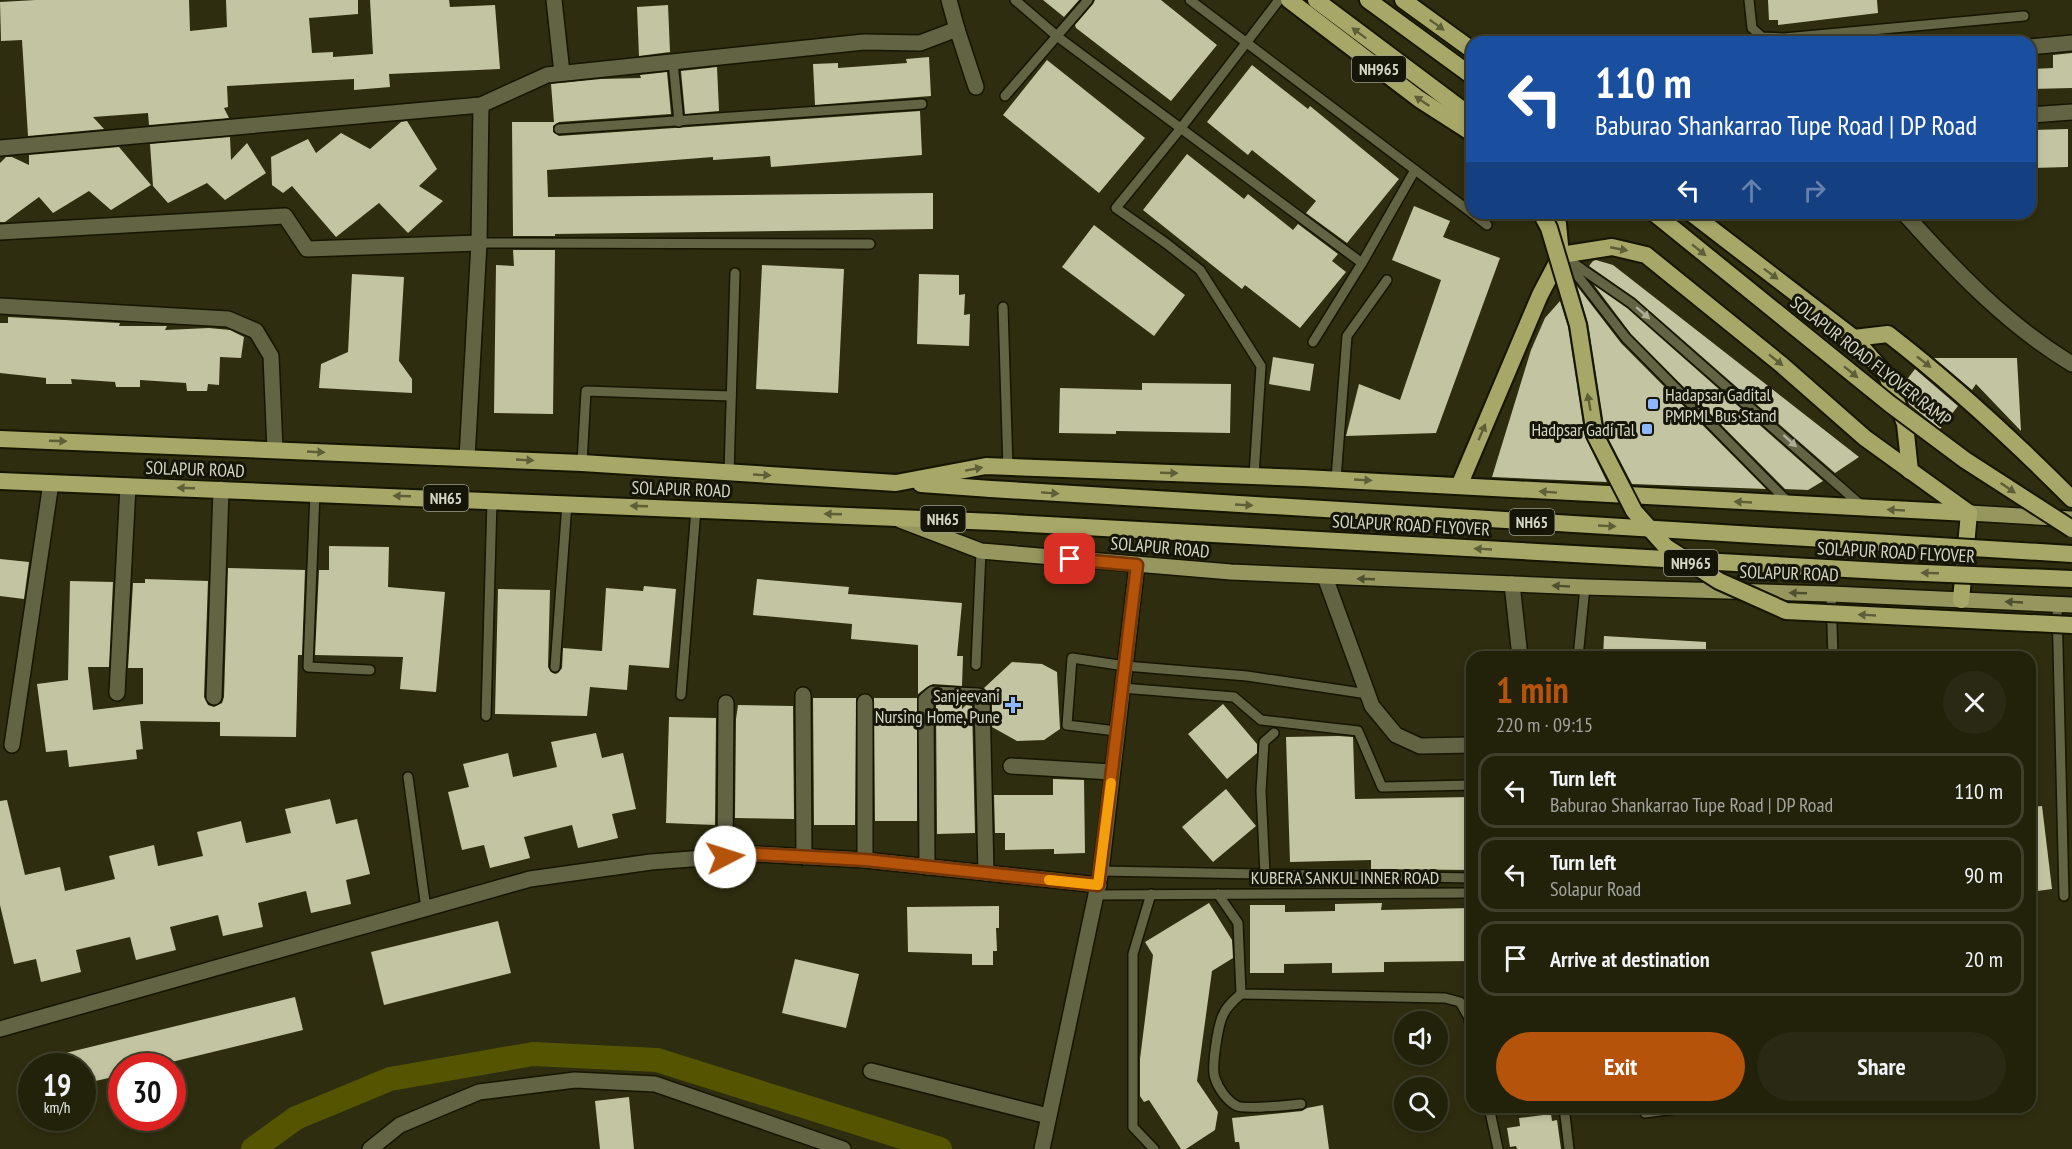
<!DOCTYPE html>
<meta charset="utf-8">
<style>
body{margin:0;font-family:"PT Sans Narrow",sans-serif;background:#2a2a14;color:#f1f3f6;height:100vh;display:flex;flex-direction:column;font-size:22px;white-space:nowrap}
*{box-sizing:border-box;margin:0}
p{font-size:20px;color:#a2a49d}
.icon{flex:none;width:33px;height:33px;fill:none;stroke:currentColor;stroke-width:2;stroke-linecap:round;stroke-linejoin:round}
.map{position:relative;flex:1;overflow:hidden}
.sheet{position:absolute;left:1466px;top:651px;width:570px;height:462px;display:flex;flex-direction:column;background:#22220b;border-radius:18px;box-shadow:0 3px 9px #0003,0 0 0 2px #3f3f2c}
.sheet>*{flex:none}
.guide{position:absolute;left:1466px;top:36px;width:570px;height:183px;border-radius:18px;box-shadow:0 3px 9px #0003,0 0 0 2px #3f3f2c;background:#1a4fa0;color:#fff;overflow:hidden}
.fabs{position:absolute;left:1394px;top:1011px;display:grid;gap:12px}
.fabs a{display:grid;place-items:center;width:54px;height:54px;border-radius:50%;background:#22220b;box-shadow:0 3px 9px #0003,0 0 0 2px #3f3f2c;font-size:30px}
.speed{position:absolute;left:18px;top:1053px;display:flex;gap:12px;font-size:30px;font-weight:700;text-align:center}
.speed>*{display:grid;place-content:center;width:78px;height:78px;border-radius:50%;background:#22220b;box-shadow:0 3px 9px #0003,0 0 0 2px #3f3f2c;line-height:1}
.speed small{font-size:15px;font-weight:400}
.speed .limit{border:9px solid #d22;background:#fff;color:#111}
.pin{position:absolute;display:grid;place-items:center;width:51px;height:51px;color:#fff;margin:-26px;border-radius:12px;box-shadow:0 3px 9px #0006}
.me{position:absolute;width:66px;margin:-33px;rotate:85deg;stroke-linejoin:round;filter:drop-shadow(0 0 4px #0008)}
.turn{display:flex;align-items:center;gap:21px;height:126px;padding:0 30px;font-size:27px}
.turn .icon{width:78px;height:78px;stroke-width:2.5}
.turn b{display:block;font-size:42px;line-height:51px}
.lanes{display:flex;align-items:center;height:57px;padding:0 30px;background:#0003;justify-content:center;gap:30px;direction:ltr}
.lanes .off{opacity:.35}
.round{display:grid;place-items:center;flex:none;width:63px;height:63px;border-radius:32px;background:#2a2a14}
.head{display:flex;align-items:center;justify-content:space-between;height:102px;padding:0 30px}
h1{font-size:36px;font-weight:700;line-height:45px;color:#b45309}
.action{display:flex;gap:12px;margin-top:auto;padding:12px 30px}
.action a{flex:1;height:69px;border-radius:36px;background:#b45309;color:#fff;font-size:24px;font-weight:700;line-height:69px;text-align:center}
.action a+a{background:#2a2a14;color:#f1f3f6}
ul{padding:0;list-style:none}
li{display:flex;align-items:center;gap:18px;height:75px;margin:0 12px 9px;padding:0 18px;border:3px solid #3f3f2c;border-radius:18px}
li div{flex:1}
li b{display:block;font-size:22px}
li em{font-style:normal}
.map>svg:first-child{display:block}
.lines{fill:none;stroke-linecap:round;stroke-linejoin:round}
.canal{stroke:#555400;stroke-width:24}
.building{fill:#c3c4a1}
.service-casing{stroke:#161500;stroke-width:12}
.minor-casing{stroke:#161500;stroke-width:18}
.tertiary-casing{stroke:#161500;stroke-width:18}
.primary-casing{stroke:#161500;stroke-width:18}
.trunk-casing{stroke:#161500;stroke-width:20}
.service{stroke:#636444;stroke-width:9}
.minor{stroke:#636444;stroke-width:15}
.tertiary{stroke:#636444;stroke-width:15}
.primary{stroke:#96975f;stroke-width:15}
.trunk{stroke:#a7a868;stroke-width:16}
.trunk-bridge-casing{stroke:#161500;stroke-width:20;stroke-linecap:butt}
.trunk-bridge{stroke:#a7a868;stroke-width:16}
.oneway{fill:#5e5e38}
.oneway2{fill:#aeae98}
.oneway3{fill:#4f502f}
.route-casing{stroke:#753606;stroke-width:15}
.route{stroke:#b45309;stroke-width:10}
.slow{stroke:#f59e0b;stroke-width:10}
.poi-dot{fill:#8db9fc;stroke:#151508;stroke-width:2}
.labels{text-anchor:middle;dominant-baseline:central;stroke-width:6;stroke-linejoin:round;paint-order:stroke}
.shield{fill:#151508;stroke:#9c9c8c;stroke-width:1.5}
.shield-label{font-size:16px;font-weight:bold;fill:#d6d6c5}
.street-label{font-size:18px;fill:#d6d6c5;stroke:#151508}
.poi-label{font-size:18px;fill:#d6d6c5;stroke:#151508;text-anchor:end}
</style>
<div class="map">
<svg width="2072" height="1149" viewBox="0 0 2072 1149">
<rect width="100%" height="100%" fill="#2e2d0f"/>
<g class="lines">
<path class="canal" d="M253,1149L296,1118L390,1079L533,1054L657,1060L940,1149"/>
</g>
<g class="building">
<path d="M36,0H189L190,31L227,27L226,0H358V14L309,18L312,53L333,52V57L373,54L370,0H449L450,7L495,5L500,69L389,74L390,87L354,90V79L227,86L228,107L224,108L229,118L149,125L148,113L93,117L104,129L28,136L22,40L1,41L0,2Z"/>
<path d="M1043,0H1079L1064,17Z"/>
<path d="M1095,0H1161L1217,45L1171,101L1076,28L1075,25L1093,4Z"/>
<path d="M1768,0H1877L1878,13L1778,25V20H1769Z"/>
<path d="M668,5L670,52L639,56L637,7Z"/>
<path d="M2072,53V88L2030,89V69L2053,68V55Z"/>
<path d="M929,57L931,96L815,105L813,64L838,63V68L907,63L906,59Z"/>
<path d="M1047,60L1145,138L1099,193L1003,115Z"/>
<path d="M1252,65L1308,109L1310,106L1399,179L1347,243L1306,213L1316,201L1252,150L1248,155L1207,122Z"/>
<path d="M717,67L719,111L685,114L681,71Z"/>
<path d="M667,72L671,114L559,122L553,126V132L559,136L920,111L922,155L771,167L770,156L713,160V157L547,170L548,197L933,193V229L555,234V236H513L512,122H554L551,84L601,79L641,78L640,75Z"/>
<path d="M407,121L437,169L419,186L443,201L408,233L379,203L336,237L292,186L283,193L272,185L271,157L308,139L316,153L341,133L370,149L401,122Z"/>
<path d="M2068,129V167L2030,168V130Z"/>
<path d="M230,137L231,160L247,143L266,173L225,200L207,183L168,203L153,186L150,144Z"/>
<path d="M119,147L151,185L111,210L89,191L53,213L39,197L5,222H0V163L6,157H12L29,165V155Z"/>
<path d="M1187,154L1244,199L1248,194L1293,230L1298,224L1338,254L1332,261L1346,272L1300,328L1245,285L1242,289L1143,210Z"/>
<path d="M1414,206L1450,221L1443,237L1500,258L1436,433L1346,436L1359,384L1400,400L1441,280L1392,260Z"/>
<path d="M1094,225L1185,295L1154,336L1062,267Z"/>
<path d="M513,250H555L553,414L494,413L496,265L514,266Z"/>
<path d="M1596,260L1613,265L1859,457L1835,473L1635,298L1589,266L1593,261Z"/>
<path d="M762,265L844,269L838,393L756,389Z"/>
<path d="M352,274L404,277L399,361L412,379V393L319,388L321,364L348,352Z"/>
<path d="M919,274L959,275V295L965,294L964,315L970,314L969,346L917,344Z"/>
<path d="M1594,285L1627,308L1823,481L1808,490L1785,489L1631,334Z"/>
<path d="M1577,286L1621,343L1766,489L1632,484L1605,432L1588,323Z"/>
<path d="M1560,301L1568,327L1585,437L1607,482L1492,477L1531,350L1545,318Z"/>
<path d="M8,317L120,323L119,326H167L165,330L209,328L230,330L244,337L241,358L220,357L219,385L208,384L207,391H187L186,383L140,380V387H116L115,382L71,379L72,384H46V378L0,373V323H8Z"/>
<path d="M1273,357L1314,364L1310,391L1269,384Z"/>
<path d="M1934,358H2017L2021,431L1976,384L1972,390Z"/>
<path d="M1915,369L1958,406L1940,429L1909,404L1902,386Z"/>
<path d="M1142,383L1231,384L1230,433L1116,431V434L1059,433L1060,388L1142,390Z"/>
<path d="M329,546L389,547L388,587L445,592L436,692L400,689L403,657L315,655L319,570H329Z"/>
<path d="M0,559L29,562L24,599L0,596Z"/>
<path d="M228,568L305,570L302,655H298L296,737L220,736V722L140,721L143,749L136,750L137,759L69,767L67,750L46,752L37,684L68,680L70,581L113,582L109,667H88L93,710L143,704V668H128L133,583H145V579L208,581L204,697L208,705L214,707L222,703L224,697Z"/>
<path d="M757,579L849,587L848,594L962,603L957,656H963L962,686L933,684L927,687L918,694V645L851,639L852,624L753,615Z"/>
<path d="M644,586L676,589L669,668L629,665L627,690L590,687L587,716L495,714L498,589L550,590L548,667L551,672L555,674L558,673L562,668L563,648L602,651L606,588L643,591Z"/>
<path d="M1604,636L1706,642V657H1603Z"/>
<path d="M1012,662L1042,664L1057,672L1060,729L1044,740L1017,741L992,727V698L990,694L984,688Z"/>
<path d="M813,698H856L855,825H814Z"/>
<path d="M874,698H917V821H875Z"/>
<path d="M936,704L962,705V709L966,705L972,706L975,833L937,834Z"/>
<path d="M1223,704L1257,744V753L1227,779L1188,734Z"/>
<path d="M738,705L793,706L794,819L735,818L736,719Z"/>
<path d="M669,717L716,718L715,825L666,823Z"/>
<path d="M596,733L602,758L623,753L636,809L612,814L618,838L578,848L572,825L524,837L530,858L490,868L484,845L462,850L448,792L469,787L463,764L508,753L513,777L557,767L551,742Z"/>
<path d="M1338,736L1353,737L1355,799L1472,797V870L1371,869V860L1290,862L1286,737Z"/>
<path d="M1053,779L1084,780L1085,853L1054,854V849L1005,850V833H995L994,795H1053Z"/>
<path d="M1226,789L1256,826L1213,862L1182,827Z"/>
<path d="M330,799L336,824L357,819L370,874L346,880L351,904L311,913L306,891L258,903L263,927L223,936L218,915L170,927L176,950L136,960L130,937L76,950L81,972L41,982L36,959L14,964L0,905V801L7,800L25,875L60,867L65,891L115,879L109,856L154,845L158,866L203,856L197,832L241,821L246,843L291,833L285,809Z"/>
<path d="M2042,806L2052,889L2030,892V807Z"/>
<path d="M1209,903L1232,940L1233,958L1212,971L1197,1081L1218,1112L1215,1130L1186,1149H1181L1149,1100L1144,1102L1140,1096V1059L1153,955L1145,942Z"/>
<path d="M1382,903L1381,910L1472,908V961L1384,962V972L1332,973V963L1284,964V973H1250V905H1285V912L1335,911V904Z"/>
<path d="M999,906V928H996L997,951H993V965H972V954L908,952L907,907Z"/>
<path d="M498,921L511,973L384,1005L371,952Z"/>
<path d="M795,959L859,974L846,1028L782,1013Z"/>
<path d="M295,997L303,1030L155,1066H122V1075L82,1084V1066H42L41,1059Z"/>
<path d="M629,1097L634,1149H600L595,1101Z"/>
<path d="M1323,1105L1329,1149H1240L1239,1142H1235L1232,1118L1302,1111L1307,1108Z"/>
<path d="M1551,1114L1552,1121L1557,1120L1561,1149H1517L1516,1146L1510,1147L1507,1128L1520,1126L1519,1118Z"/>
</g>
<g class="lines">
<defs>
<g id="service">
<path d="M1015,0L1058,37L1362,263"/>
<path d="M1190,0L1472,213"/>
<path d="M1749,0L1752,28L1762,37L1784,38L2024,16"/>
<path d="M673,62L679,122"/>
<path d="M1005,96L1088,0"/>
<path d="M559,129L922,104"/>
<path d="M1472,213L1487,225"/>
<path d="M479,243L870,244"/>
<path d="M1563,256L1631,303L1863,507"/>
<path d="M1567,262L1626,338L1789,503"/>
<path d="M1003,307L1008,468"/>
<path d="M1313,342L1362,263L1415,170"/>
<path d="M582,463L586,391L731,396"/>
<path d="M729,473L735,273"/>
<path d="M1254,476L1261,366L1200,270L1167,244L1116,208L1181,128L1279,0"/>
<path d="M1336,479L1347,336L1387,280"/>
<path d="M315,493L308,667L370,670"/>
<path d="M1831,594L1833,657"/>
<path d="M2057,605L2064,896"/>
<path d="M1578,657L1585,587"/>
<path d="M976,665L981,551"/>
<path d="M555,667L567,503"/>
<path d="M1122,688L1234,697L1261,720L1358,731L1382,787L1472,785"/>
<path d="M681,695L696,509"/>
<path d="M486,716L492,500"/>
<path d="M1116,731L1067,725L1072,658L1125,666L1247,676L1368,694"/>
<path d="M408,777L426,909"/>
<path d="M1101,871L1472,878"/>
<path d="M1265,874L1261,791L1264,742L1274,733"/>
<path d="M1151,894L1133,954V1127L1154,1149"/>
<path d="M1218,894L1238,923L1241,994L1445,998L1460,1002L1468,1016L1472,1030"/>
<path d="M1096,895L1472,893"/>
<path d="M1241,994C1234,1000 1227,1006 1223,1015C1218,1025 1211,1068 1215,1078C1218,1088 1227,1101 1237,1106C1246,1110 1289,1105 1301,1104"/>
<path d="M1489,1107L1498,1149"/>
<path d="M1564,1107L1569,1149"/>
<path d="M1644,1107L1645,1113L1689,1107"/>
</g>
<g id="minor">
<path d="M554,0L562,73"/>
<path d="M957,29L976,87"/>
<path d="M2030,47L2072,43"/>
<path d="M2030,115L2072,112"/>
<path d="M0,148L481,105L547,75L864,42L920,43L957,29L949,0"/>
<path d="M1904,213C1954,269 2007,325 2072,364"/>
<path d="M0,232L285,216L307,249L479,243"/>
<path d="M0,306L228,319L256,331L271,356L275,450"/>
<path d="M467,458L479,243L481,105"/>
<path d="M1325,577L1372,706L1396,735L1420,746L1472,745"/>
<path d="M1512,584L1520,657"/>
<path d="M117,693L128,486"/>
<path d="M803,695L804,857"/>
<path d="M214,697L221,489"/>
<path d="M12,745L51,483"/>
<path d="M1011,766L1112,772"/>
<path d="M725,857L726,703"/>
<path d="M865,860V702"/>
<path d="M927,867L926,700L933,694L978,696L982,699L986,873"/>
<path d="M0,1029L530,879L651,862L757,854L865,860L1099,885"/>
<path d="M871,1071L1048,1116"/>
<path d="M370,1149L400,1125L479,1092L575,1080L655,1084L843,1149"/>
</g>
<path id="tertiary" d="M1042,1149L1101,871L1137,565"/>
<g id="primary">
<path d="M1969,513L2072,519"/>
<path d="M900,520L981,551L1231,572L1585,587L1831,594L2072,605"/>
</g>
<g id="trunk">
<path d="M1289,0L1419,99L1472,133"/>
<path d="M1316,0L1472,117"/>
<path d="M1368,0L1472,76"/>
<path d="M1403,0L1472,50"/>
<path d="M1691,213L1854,338L1887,376L1905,424L1910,471"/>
<path d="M1561,255L1612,247L1646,255L1782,365L1865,438L1969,513"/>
<path d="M1854,338L1888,334C1954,385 2014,441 2072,499"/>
<path d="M0,439L582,463L896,483L986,466L1304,478L1969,513"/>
<path d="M0,481L995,522"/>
<path d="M921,484L991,489"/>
<path d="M1459,486L1540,295L1561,255L1558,224L1552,213"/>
<path d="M1961,600L1969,513"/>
</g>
</defs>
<use href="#service" class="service-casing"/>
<use href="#minor" class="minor-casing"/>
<use href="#tertiary" class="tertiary-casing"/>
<use href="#primary" class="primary-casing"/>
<use href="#trunk" class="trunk-casing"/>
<use href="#service" class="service"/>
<use href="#minor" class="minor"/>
<use href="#tertiary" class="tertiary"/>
<use href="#primary" class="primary"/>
<use href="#trunk" class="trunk"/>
<defs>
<g id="trunk-bridge">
<path d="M1541,213L1549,228L1578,325L1595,435L1634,511L1666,547L1719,581L1786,611L2072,625"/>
<path d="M1654,213L1890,404L1965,460L2072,529"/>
<path d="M991,489L2072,554"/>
<path d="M995,522L1900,572L2072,579"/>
</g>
</defs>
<use href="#trunk-bridge" class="trunk-bridge-casing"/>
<use href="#trunk-bridge" class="trunk-bridge"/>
</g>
<defs><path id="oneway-solid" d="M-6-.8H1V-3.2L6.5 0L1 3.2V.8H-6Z" transform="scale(1.5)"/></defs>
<g class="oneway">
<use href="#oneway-solid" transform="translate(1437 25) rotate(36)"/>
<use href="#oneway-solid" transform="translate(1359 33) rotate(-143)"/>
<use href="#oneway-solid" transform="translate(1422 101) rotate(-146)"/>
<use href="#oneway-solid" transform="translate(1619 249) rotate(11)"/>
<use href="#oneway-solid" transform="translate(1699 250) rotate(39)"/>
<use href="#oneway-solid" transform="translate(1771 274) rotate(37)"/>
<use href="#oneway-solid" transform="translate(1776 360) rotate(39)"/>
<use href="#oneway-solid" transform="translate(1924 362) rotate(38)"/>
<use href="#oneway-solid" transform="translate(1851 372) rotate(39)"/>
<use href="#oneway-solid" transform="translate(1589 402) rotate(-100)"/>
<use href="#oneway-solid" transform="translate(1482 432) rotate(-67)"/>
<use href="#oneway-solid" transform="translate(58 441) rotate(2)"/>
<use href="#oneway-solid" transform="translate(316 452) rotate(3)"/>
<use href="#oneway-solid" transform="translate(525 460) rotate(3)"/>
<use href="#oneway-solid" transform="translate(974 469) rotate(-10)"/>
<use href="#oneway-solid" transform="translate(1169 473) rotate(2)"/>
<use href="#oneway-solid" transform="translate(762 475) rotate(3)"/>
<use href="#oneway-solid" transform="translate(1363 480) rotate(3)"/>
<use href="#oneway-solid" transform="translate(186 488) rotate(-178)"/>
<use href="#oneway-solid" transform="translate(2008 488) rotate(34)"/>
<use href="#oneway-solid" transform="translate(1548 492) rotate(-176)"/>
<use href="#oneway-solid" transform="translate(1050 493) rotate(4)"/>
<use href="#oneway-solid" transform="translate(402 496) rotate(-178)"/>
<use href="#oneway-solid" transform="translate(1743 502) rotate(-177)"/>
<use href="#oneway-solid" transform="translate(1244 505) rotate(3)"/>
<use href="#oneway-solid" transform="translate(639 506) rotate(-178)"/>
<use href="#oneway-solid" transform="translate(1896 510) rotate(-177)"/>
<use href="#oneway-solid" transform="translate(833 514) rotate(-178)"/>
<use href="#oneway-solid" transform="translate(1607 526) rotate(3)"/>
<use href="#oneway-solid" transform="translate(1483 549) rotate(-177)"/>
<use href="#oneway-solid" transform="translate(1930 573) rotate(-178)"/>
<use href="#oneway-solid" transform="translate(1867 615) rotate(-177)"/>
</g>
<g class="oneway2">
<use href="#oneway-solid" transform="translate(1643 313) rotate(41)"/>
<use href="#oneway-solid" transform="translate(1790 441) rotate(42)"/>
</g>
<g class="oneway3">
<use href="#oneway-solid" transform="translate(1366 579) rotate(-178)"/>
<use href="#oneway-solid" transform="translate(1561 586) rotate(-177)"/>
<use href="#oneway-solid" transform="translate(1798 593) rotate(-178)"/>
<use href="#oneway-solid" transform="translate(2014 602) rotate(-177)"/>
</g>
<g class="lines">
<defs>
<path id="route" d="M725,857L757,854L865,860L1098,885L1137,565L1070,559"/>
</defs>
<use href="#route" class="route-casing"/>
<use href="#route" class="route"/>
<path class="slow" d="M1049,880L1098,885L1111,783"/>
</g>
<g class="poi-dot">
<rect x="1647" y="398" width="12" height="12" rx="3"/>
<rect x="1641" y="423" width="12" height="12" rx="3"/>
<path d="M1010 696h6v6h6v6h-6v6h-6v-6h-6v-6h6z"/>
</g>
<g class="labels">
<g class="shield">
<rect x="1352" y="56" width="54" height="26" rx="4.5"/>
<rect x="423.5" y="485" width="45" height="26" rx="4.5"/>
<rect x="920.5" y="506" width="45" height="26" rx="4.5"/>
<rect x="1509.5" y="509" width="45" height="26" rx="4.5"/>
<rect x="1664" y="550" width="54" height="26" rx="4.5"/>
</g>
<g class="shield-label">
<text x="1379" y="69">NH965</text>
<text x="446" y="498">NH65</text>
<text x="943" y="519">NH65</text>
<text x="1532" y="522">NH65</text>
<text x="1691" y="563">NH965</text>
</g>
<g class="street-label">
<text transform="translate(1871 361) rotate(38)">SOLAPUR ROAD FLYOVER RAMP</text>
<text transform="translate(195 469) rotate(2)">SOLAPUR ROAD</text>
<text transform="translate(681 489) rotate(2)">SOLAPUR ROAD</text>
<text transform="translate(1411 525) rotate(3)">SOLAPUR ROAD FLYOVER</text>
<text transform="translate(1160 547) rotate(5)">SOLAPUR ROAD</text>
<text transform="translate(1896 552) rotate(3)">SOLAPUR ROAD FLYOVER</text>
<text transform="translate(1789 573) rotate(2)">SOLAPUR ROAD</text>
<text x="1345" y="877">KUBERA SANKUL INNER ROAD</text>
</g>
<g class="poi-label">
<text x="1665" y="394" text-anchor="start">Hadapsar Gadital<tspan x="1665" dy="21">PMPML Bus Stand</tspan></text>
<text x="1635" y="429">Hadpsar Gadi Tal</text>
<text x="1000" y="695">Sanjeevani<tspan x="1000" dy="21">Nursing Home, Pune</tspan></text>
</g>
</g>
</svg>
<div class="fabs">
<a><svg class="icon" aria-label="sound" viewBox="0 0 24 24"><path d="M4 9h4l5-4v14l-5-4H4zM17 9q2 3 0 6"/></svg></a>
<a><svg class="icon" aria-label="search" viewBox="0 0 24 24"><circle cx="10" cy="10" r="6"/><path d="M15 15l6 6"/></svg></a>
</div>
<div class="speed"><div>19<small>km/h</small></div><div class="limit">30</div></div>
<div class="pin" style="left:1070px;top:559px;background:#d93025"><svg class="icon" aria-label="arrive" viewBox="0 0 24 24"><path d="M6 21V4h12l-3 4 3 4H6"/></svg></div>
<svg class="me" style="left:725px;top:857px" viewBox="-20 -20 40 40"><circle r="19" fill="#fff"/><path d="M0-13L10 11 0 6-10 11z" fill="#b45309"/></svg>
<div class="guide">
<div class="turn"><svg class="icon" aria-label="left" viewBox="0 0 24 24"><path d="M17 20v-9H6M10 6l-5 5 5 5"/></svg><div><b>110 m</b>Baburao Shankarrao Tupe Road | DP Road</div></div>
<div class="lanes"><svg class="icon" aria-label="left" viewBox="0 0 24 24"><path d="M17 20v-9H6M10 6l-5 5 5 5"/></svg><svg class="icon off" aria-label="ahead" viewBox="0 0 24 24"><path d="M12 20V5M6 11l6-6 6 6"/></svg><svg class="icon off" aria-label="right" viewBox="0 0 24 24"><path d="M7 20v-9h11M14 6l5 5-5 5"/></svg></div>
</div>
<section class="sheet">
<div class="head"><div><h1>1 min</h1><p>220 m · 09:15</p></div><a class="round"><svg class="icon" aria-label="close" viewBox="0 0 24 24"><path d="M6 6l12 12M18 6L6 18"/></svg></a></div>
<ul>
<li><svg class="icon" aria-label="left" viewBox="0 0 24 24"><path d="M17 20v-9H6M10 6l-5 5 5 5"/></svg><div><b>Turn left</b><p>Baburao Shankarrao Tupe Road | DP Road</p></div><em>110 m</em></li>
<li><svg class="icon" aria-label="left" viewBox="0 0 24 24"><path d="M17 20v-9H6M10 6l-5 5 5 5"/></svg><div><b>Turn left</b><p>Solapur Road</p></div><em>90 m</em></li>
<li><svg class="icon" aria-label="arrive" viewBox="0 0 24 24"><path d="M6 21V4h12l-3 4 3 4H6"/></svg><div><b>Arrive at destination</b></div><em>20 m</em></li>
</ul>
<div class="action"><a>Exit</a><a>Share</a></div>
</section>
</div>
